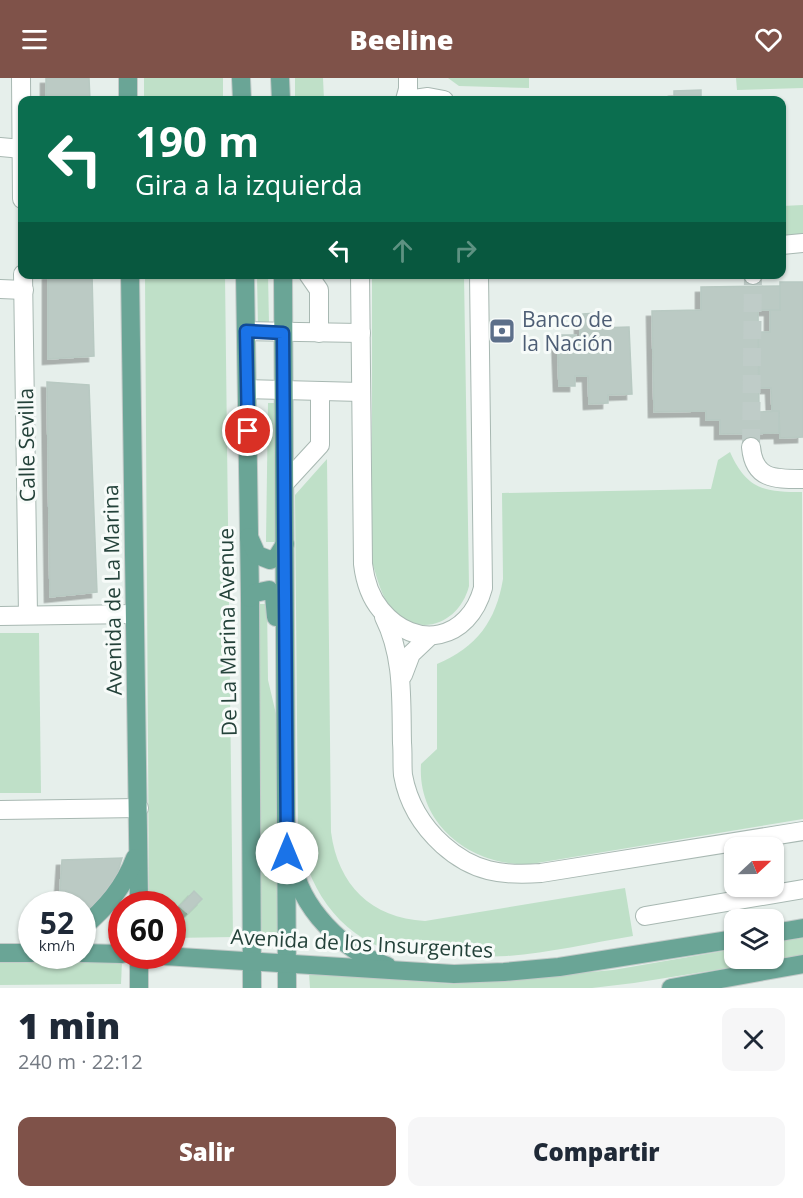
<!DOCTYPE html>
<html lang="es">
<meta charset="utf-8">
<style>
body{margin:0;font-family:"Open Sans",sans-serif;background:#f6f6f7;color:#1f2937;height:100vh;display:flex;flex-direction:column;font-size:22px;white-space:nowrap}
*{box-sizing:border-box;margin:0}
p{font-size:20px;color:#747a83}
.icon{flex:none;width:33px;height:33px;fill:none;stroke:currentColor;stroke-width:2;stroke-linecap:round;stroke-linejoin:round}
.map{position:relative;height:910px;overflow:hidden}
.sheet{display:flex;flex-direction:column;background:#fff;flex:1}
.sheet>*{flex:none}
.hud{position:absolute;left:18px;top:18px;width:768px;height:183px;border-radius:12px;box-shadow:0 2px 4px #0004;background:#0b6e4f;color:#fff;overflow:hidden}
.needle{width:39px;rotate:68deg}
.fabs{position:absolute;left:724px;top:759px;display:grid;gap:12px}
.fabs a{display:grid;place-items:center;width:60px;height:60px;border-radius:12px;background:#fff;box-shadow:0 2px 4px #0004;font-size:30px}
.speed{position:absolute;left:18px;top:813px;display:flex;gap:12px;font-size:30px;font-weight:700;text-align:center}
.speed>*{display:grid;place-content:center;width:78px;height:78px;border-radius:50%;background:#fff;box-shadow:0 2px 4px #0004;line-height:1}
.speed small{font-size:15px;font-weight:400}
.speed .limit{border:9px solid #d22;background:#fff;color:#111}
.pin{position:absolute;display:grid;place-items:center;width:51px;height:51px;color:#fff;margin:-26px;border:3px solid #fff;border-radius:50%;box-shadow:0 2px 6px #0007}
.me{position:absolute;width:66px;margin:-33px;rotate:0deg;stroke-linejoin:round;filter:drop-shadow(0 0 4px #0008)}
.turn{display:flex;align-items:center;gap:21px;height:126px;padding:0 18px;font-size:27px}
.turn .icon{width:78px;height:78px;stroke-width:2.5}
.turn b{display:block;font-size:42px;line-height:51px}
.lanes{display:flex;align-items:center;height:57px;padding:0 18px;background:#0003;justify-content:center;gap:30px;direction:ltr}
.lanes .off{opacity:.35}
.round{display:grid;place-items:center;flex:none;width:63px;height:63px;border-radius:12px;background:#f6f6f7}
.head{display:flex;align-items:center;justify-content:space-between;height:102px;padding:0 18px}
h1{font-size:36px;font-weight:800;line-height:45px}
.button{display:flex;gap:12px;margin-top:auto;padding:12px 18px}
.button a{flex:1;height:69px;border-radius:12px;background:#7f5249;color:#fff;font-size:24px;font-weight:800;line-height:69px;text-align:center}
.button a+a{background:#f6f6f7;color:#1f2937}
header{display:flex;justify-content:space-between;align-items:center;height:78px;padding:0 18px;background:#7f5249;color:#fff;font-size:27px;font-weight:800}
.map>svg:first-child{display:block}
.green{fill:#bfe0c8}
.building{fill:#bbcac4;stroke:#b8c9c2;stroke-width:1.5;filter:url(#shadow)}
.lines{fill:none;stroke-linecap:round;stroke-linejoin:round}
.minor-tunnel{stroke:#bfccc8;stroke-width:18;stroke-dasharray:18 9;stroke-linecap:butt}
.minor-casing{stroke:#a8b8b2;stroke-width:20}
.major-casing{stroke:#c2cac8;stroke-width:20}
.minor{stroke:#fff;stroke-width:18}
.major{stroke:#6aa596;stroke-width:18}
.route-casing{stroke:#114b97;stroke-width:15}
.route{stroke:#1a73e8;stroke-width:10}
.labels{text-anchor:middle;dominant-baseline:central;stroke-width:6;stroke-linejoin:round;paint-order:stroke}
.service-label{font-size:21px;fill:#4e5e75;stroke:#f7fbf9;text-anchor:start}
.street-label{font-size:21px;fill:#24423a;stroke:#f7fbf9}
</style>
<header><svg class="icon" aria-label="menu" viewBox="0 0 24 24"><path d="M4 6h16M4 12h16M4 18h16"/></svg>Beeline<svg class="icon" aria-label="heart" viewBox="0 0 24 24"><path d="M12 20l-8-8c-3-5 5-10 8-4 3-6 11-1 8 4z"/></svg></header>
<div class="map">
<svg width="803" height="910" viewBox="0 0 803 910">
<defs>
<filter id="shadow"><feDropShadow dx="-5.5" dy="5.5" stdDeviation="0" flood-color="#0004"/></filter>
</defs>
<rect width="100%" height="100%" fill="#e6efeb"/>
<g class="green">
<rect x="144" y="0" width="79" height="22"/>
<path d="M295,0H323L324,22H295Z"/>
<path d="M448,0H529V10L459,8Z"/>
<path d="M736,0H803V10L737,12Z"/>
<path d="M803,127V157H782V128Z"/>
<path d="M145,197H225L233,859L173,860L172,826H149Z"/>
<path d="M257,197H268L269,246L258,248Z"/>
<path d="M372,197H464L469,508C461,541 425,561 396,535C382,523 378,502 372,484Z"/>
<path d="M268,325H277V464H266Z"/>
<path d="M730,374C747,412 765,414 802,414L803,741L531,786C473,789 417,748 421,686L437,671V586C477,569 496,543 503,501L502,415L711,411L718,382Z"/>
<path d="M327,381L331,754C338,807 371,840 425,843L625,810L633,858C591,865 549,875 507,878C489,879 470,879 452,879C433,879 411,879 393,874C336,856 306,807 298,751L295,417Z"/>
<path d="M257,526H267L268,602L276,636L279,856L260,855Z"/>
<path d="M0,555H39L41,715H0Z"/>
<path d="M803,860V878L634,905L592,910H310L309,895L453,906L613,892L735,871V880H774V864Z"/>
<path d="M122,883L121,906L0,907V884Z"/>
</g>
<g class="building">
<path d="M46,0H89L90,22H46Z"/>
<path d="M701,12V22H674V13Z"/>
<path d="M48,196H92L94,278L48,281Z"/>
<path d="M780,204H803V359L780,360L779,333H772L771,310H759L758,254H770V232H780Z"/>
<path d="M780,208V232H758L759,334L779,333V355L720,356V342H706V333L654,334L652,233L701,232V209Z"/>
<path d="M597,235L598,250L629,249L632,316L608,317V325L589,326L588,298H575V308H559L557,257H576L577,265L580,264V244H584L583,236Z"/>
<path d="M47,304L89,307L97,514L50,519Z"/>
<path d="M122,780L116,800L105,817L90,830L82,836V826H59L62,782Z"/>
<path d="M194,813L202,821L188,835L180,828Z"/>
</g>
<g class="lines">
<path class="minor-tunnel" d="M751,369L753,197"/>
<defs>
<g id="minor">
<path d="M21,0L22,121"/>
<path d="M405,22L408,11V0"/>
<path d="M407,22L428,19L444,22"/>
<path d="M0,69L22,71"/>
<path d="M782,167L803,165"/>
<path d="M23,196L28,537"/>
<path d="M308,196L319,212V255"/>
<path d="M360,196L363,486C365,503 370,519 381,532C416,574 469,562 483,510L479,196"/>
<path d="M753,197V196"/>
<path d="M0,211L24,212"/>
<path d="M246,253L361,255"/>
<path d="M247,311L361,314"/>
<path d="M751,369C754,402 775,401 803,401"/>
<path d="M285,405L320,367V313"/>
<path d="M0,538L134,536"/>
<path d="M384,539C404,579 401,622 402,665C403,675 402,687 403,697C408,725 423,749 443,767C473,794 502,798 541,795L803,753"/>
<path d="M403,597L411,576L430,558"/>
<path d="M0,732L139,730"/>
<path d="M645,838L803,811"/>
</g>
<g id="major">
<path d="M128,0V22"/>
<path d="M241,0L242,22"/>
<path d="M280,0L281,22"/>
<path d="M130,196L139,826"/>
<path d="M245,196L250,520L252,910"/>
<path d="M283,196L287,910"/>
<path d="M249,459L257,477L270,482L277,479L285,466"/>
<path d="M250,520L255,515L269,512L274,518L276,539"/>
<path d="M292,782C300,830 342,872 387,888"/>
<path d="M82,850C106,830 124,809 135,780"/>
<path d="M774,855L803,850"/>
<path d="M0,875H32"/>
<path d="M82,875L122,876"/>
<path d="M139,878V910"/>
<path d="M164,878L454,896L504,894L559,889L735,861"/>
<path d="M671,910L803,886"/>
</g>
</defs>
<use href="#minor" class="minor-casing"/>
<use href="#major" class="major-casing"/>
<use href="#minor" class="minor"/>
<use href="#major" class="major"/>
</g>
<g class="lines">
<defs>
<path id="route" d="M248,353L246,253L283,255L287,775"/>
</defs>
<use href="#route" class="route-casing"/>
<use href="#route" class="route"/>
</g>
<defs>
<symbol id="bank-square" viewBox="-11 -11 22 22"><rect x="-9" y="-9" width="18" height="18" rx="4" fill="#5c6f8a" stroke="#f7fbf9"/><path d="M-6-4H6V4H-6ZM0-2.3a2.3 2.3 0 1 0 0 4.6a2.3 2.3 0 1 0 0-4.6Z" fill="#fff"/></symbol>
</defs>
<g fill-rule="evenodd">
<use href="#bank-square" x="487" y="238" width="30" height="30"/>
</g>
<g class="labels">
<g class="service-label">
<text x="522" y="241">Banco de<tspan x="522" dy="24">la Nación</tspan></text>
</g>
<g class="street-label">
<text transform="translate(26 367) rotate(-91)">Calle Sevilla</text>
<text transform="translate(112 512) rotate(-91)">Avenida de La Marina</text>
<text transform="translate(227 554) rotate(-91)">De La Marina Avenue</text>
<text transform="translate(362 865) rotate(3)">Avenida de los Insurgentes</text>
</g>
</g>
</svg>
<div class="fabs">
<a><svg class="needle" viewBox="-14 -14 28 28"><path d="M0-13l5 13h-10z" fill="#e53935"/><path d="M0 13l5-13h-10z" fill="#747a83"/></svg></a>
<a><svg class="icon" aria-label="layers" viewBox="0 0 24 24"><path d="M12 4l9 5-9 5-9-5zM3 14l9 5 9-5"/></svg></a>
</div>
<div class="speed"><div>52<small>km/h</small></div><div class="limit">60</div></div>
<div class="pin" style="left:248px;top:353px;background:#d93025"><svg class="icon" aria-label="arrive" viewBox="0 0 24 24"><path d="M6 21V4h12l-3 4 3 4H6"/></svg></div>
<svg class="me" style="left:287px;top:775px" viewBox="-20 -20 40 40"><circle r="19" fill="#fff"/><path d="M0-13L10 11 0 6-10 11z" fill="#1a73e8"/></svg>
<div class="hud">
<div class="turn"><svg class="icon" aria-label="left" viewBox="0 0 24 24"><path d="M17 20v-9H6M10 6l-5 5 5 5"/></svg><div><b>190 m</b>Gira a la izquierda</div></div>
<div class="lanes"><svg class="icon" aria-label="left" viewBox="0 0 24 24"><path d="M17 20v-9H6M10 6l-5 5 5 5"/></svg><svg class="icon off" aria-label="ahead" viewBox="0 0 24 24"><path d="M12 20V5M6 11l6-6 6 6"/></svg><svg class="icon off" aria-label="right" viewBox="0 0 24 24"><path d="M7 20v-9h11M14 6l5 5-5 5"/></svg></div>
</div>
</div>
<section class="sheet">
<div class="head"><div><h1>1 min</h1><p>240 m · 22:12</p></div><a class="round"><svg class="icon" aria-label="close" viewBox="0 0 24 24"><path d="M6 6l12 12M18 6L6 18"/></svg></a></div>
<div class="button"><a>Salir</a><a>Compartir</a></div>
</section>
